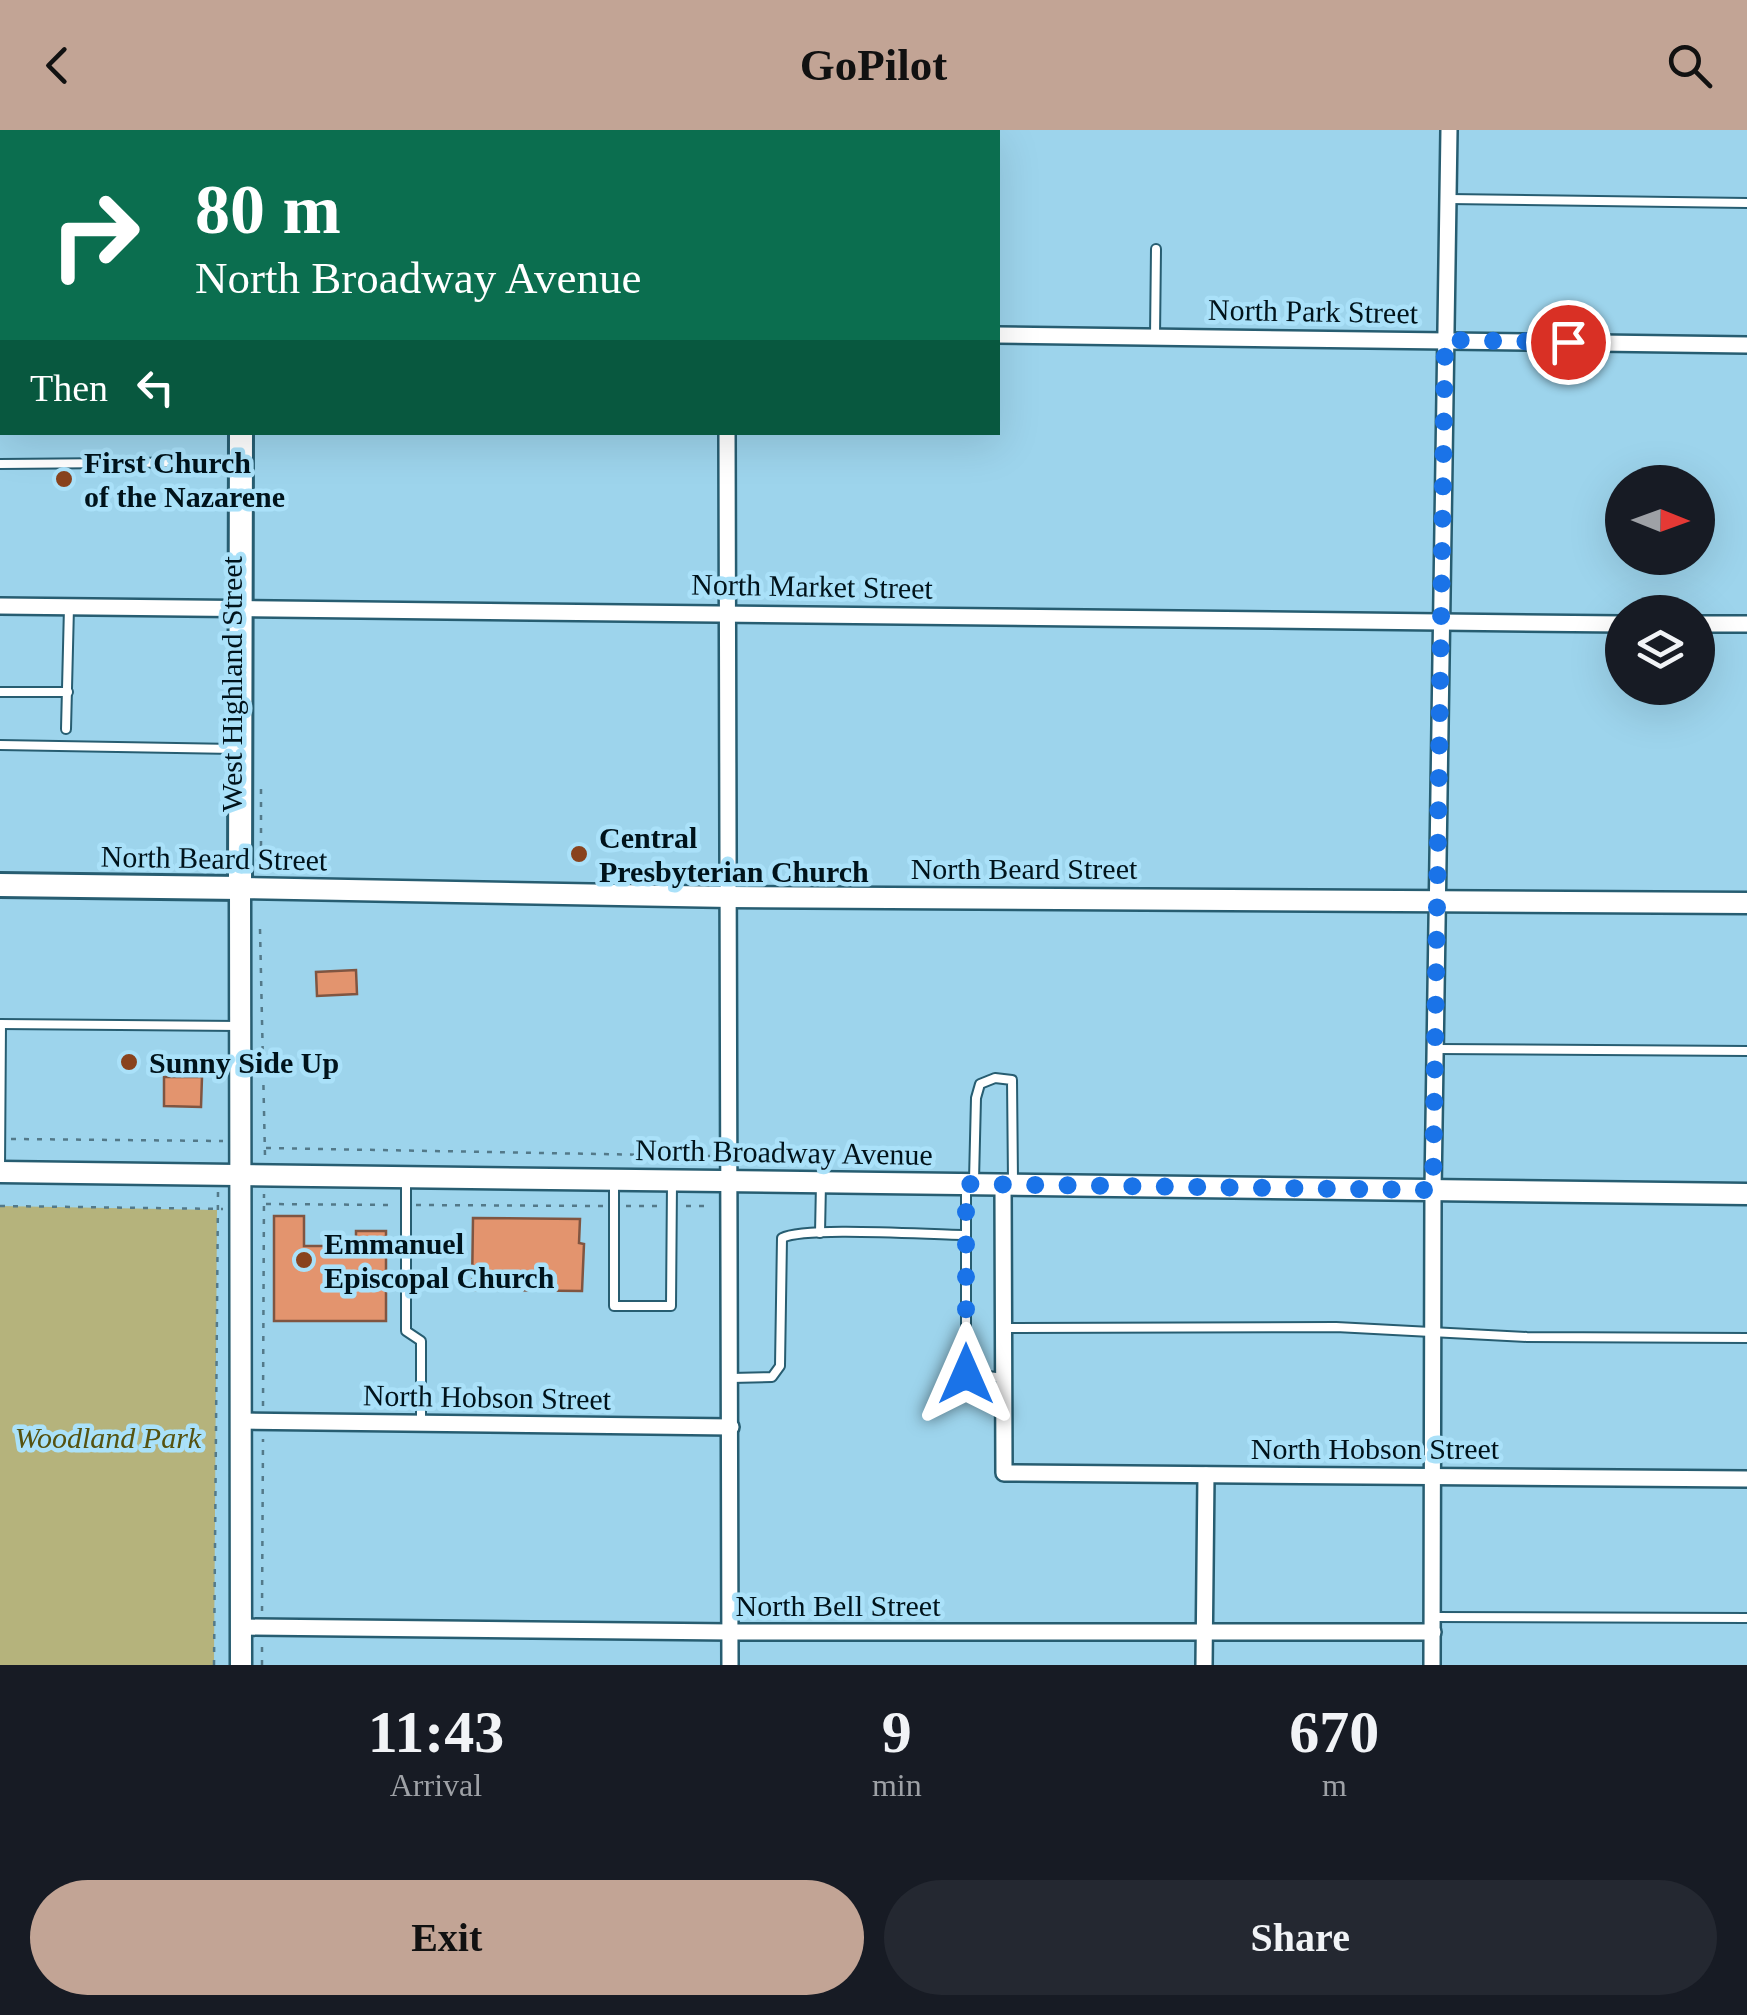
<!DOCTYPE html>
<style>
body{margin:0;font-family:Georgia,serif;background:#242831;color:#f1f3f6;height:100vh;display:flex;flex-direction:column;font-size:38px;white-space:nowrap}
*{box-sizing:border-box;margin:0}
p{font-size:32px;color:#9ea1a6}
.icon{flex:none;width:55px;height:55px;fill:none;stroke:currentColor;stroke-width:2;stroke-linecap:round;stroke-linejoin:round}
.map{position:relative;height:1535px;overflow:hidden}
.details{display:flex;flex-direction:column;background:#171b24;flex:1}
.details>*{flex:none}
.banner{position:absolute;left:0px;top:0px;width:1000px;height:305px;box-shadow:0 10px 40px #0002;background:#0b6e4f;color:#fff;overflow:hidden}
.needle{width:65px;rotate:91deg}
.controls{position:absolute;left:1605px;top:335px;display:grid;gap:20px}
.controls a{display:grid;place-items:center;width:110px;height:110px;border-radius:50%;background:#171b24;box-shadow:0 10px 40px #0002;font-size:50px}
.pin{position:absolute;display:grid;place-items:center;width:85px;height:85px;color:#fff;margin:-42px;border:5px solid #fff;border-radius:50%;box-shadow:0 2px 10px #0007}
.me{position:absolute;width:110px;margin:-55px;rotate:0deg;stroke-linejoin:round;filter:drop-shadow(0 0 8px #0008)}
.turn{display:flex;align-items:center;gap:35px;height:210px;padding:0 30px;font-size:45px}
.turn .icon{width:130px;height:130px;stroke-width:2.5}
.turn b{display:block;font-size:70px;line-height:85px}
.then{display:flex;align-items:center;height:95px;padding:0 30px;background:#0003;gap:20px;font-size:38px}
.eta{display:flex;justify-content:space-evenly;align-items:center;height:170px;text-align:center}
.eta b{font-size:60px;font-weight:700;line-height:70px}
.action{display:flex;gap:20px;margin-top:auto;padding:20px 30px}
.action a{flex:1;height:115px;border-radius:60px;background:#c2a495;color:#111;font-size:40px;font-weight:700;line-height:115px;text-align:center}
.action a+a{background:#242831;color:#f1f3f6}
header{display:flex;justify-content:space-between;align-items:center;height:130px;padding:0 30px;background:#c2a495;color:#111;font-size:45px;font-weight:700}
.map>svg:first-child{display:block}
.green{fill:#b5b37c}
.building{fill:#e3946e;stroke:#805541;stroke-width:2.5}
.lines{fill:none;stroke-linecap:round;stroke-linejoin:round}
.lane-casing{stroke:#275d71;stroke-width:12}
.street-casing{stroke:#275d71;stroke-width:20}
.secondary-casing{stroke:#275d71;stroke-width:25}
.primary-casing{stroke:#275d71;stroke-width:28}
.path{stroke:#537989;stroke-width:2.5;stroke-dasharray:5 8;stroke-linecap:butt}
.lane{stroke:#fff;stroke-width:8}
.street{stroke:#fff;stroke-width:15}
.secondary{stroke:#fff;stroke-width:20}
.primary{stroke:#fff;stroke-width:22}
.route{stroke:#1a73e8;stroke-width:18;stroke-dasharray:0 32.4}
.poi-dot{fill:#89431e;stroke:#aae1f9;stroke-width:4}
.labels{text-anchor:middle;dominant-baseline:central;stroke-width:9;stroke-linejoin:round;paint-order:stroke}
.street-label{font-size:30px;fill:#00131b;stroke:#aae1f9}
.poi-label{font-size:30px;font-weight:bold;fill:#00131b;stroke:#aae1f9;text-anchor:start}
.park-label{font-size:30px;font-style:italic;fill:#555210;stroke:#aae1f9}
</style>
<header><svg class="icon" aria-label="back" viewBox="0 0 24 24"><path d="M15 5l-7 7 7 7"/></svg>GoPilot<svg class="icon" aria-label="search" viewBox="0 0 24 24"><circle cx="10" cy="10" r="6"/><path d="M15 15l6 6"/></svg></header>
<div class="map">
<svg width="1747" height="1535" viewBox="0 0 1747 1535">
<rect width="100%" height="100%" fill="#9dd4ec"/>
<path class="green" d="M0,1076L217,1080L214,1535H0Z"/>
<g class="building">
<path d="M356,840L357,864L317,866L316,842Z"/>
<path d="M164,947H202L201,977L164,976Z"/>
<path d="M274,1086H304V1116H356V1101H386V1191H274Z"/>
<path d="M473,1088L580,1089L579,1113L584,1114L582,1161L472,1160Z"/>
</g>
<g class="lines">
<defs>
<g id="lane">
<path d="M0,55H2"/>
<path d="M1449,69L1747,73"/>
<path d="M1155,207L1156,119"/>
<path d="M0,334L235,332"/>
<path d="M0,562H68"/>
<path d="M66,599L69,477"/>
<path d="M0,615L235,619"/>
<path d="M0,894L240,896"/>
<path d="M1437,919L1747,921"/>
<path d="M0,1038L1,894"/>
<path d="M406,1047V1201L421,1211V1293"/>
<path d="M614,1050V1176H671L672,1053"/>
<path d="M974,1050L976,968L980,954L995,948L1012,950L1013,1051"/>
<path d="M966,1056V1243L1003,1248"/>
<path d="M820,1103L821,1053"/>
<path d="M1003,1198L1336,1197L1527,1207L1747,1208"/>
<path d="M731,1248L772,1247L780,1236L782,1108C806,1096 931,1105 966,1105"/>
<path d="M1432,1487L1747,1488"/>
</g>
<g id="street">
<path d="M729,0V2"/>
<path d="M0,198H2"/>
<path d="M998,205L1747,215"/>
<path d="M727,302L730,1535"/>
<path d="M0,476L1622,494"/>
<path d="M1698,494H1747"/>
<path d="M1003,1055L1004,1343L1747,1349"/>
<path d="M241,1291L731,1297"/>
<path d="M242,1497L731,1502H1433"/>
<path d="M1204,1535L1206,1345"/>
<path d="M1432,1535L1433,1060L1449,0"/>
</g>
<g id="secondary">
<path d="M0,1042L1747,1064"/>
<path d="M241,1535L240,758L730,767L1747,773"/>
</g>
<g id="primary">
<path d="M240,0V2"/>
<path d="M0,755L240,758L241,302"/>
</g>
</defs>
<use href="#lane" class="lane-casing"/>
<use href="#street" class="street-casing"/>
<use href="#secondary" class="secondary-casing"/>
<use href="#primary" class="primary-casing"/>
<g class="path">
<path d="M261,2V0"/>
<path d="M261,659V741"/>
<path d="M260,799L265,1026"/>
<path d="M11,1009L223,1011"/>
<path d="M266,1018L710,1026"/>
<path d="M266,1074L393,1075"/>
<path d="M416,1075L603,1076"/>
<path d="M0,1076L223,1079"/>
<path d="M626,1076H658"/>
<path d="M686,1076H710"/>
<path d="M263,1276L264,1064"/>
<path d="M262,1481L263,1309"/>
<path d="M214,1535L218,1062"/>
<path d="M262,1535V1514"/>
</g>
<use href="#lane" class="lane"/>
<use href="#street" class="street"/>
<use href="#secondary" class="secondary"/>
<use href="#primary" class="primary"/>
</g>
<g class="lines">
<path class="route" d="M966,1244V1054L1433,1060L1445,210L1568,212"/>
</g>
<g class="poi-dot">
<circle cx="64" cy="349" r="10"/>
<circle cx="579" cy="724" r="10"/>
<circle cx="129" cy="932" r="10"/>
<circle cx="304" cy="1130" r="10"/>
</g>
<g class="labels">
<g class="street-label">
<text transform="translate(1313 181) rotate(1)">North Park Street</text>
<text transform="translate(812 456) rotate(1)">North Market Street</text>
<text transform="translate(231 554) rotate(-90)">West Highland Street</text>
<text transform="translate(214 728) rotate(1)">North Beard Street</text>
<text x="1024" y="738">North Beard Street</text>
<text transform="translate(784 1022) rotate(1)">North Broadway Avenue</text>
<text transform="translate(487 1267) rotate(1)">North Hobson Street</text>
<text x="1375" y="1318">North Hobson Street</text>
<text x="838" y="1475">North Bell Street</text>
</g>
<g class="poi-label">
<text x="84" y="332">First Church<tspan x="84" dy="34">of the Nazarene</tspan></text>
<text x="599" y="707">Central<tspan x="599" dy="34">Presbyterian Church</tspan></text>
<text x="149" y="932">Sunny Side Up</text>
<text x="324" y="1113">Emmanuel<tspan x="324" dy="34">Episcopal Church</tspan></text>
</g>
<g class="park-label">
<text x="108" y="1307">Woodland Park</text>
</g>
</g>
</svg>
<div class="controls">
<a><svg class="needle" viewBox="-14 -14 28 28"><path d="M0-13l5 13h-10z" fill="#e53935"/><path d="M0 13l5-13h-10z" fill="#9ea1a6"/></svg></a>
<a><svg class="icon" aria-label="layers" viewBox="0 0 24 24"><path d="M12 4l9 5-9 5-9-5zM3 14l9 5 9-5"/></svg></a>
</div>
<div class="pin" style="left:1568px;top:212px;background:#d93025"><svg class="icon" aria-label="arrive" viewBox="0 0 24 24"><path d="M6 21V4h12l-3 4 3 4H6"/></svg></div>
<svg class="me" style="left:966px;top:1244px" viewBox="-20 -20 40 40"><path d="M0-17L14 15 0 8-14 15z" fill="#1a73e8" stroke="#fff" stroke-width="4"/></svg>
<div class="banner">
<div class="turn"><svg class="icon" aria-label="right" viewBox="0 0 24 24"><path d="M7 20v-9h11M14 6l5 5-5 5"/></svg><div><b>80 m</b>North Broadway Avenue</div></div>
<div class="then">Then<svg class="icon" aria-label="left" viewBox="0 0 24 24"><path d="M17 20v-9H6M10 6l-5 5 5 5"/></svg></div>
</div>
</div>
<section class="details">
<div class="eta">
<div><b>11:43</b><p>Arrival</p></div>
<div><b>9</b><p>min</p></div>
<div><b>670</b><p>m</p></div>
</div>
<div class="action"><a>Exit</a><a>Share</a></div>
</section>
